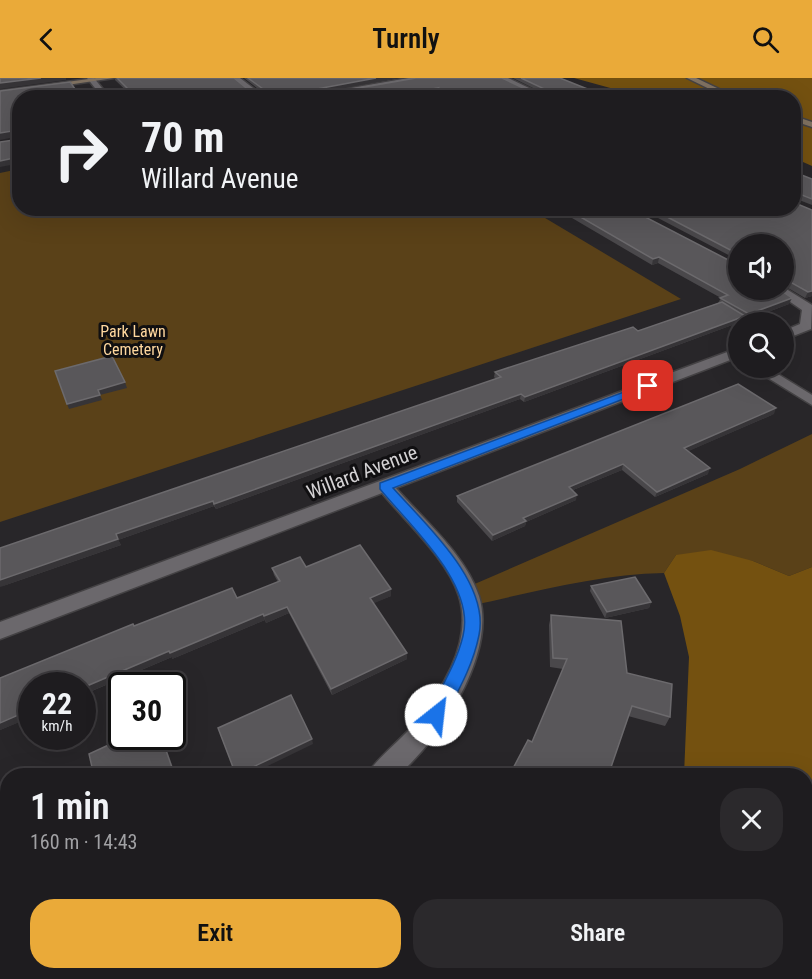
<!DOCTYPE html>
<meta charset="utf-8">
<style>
body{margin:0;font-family:"Roboto Condensed",sans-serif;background:#2b292c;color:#f1f3f6;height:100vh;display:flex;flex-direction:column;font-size:22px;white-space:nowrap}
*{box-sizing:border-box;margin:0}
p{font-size:20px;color:#a1a1a4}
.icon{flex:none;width:33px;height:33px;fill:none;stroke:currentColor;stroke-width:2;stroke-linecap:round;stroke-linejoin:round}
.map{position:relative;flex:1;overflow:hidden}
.side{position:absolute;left:0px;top:690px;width:813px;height:212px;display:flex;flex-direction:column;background:#1e1c1f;border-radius:24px 24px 0 0;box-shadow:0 6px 24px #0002,0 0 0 2px #3c3a3d}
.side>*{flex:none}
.top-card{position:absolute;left:12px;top:12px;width:789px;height:126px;border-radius:24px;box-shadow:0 6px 24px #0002,0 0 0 2px #3c3a3d;background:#1e1c1f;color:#f1f3f6;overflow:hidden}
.fabs{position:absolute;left:728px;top:156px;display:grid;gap:12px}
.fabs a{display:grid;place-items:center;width:66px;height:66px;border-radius:50%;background:#1e1c1f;box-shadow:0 6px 24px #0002,0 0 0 2px #3c3a3d;font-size:30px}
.speed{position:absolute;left:18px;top:594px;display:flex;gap:12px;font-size:30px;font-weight:700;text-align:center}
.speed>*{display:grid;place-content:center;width:78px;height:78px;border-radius:50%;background:#1e1c1f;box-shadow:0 6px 24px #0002,0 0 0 2px #3c3a3d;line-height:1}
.speed small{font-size:15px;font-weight:400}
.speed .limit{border:3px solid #111;border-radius:9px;background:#fff;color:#111}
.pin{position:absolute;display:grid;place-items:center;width:51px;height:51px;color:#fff;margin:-26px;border-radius:12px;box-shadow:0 3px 9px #0006}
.me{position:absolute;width:66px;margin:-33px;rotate:29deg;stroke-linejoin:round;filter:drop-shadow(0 0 4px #0008)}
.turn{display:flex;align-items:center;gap:21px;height:126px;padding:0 30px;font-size:27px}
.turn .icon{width:78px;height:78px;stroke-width:2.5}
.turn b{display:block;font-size:42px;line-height:51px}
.round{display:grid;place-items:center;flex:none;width:63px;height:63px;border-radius:24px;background:#2b292c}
.summary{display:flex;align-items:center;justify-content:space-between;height:102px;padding:0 30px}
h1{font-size:36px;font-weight:600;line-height:45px}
.action{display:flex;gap:12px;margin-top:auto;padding:12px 30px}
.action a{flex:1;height:69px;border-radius:24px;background:#eaaa39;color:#111;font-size:24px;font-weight:600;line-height:69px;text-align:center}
.action a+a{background:#2b292c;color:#f1f3f6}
header{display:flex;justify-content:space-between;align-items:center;height:78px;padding:0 30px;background:#eaaa39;color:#111;font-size:27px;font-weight:600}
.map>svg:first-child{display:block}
.green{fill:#5a4118}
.forest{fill:#745110}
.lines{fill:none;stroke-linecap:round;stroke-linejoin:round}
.street-casing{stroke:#444244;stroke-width:3}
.secondary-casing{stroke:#444244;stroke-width:3}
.street{fill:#6b686c;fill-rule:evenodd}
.secondary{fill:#817261;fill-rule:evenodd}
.wall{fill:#4a484b}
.shaded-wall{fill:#363437}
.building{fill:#59575a;stroke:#6c6a6d;stroke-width:1.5}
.route{fill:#1a73e8;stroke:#114b97;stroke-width:1.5}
.labels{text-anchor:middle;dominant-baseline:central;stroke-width:6;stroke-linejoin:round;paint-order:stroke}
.far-park-label{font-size:16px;fill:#ffd89f;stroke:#100f11}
.street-label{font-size:20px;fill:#d4d2d4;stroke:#100f11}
</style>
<header><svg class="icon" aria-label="back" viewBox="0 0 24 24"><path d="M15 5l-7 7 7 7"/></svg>Turnly<svg class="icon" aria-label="search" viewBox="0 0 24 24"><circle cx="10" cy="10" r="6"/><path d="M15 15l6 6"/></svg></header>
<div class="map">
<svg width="812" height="901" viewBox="0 0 812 901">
<rect width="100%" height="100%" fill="#282629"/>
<g class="green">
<path d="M19,91L20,130L530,131L681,221L0,444V95Z"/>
<path d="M812,356V489L789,498L753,483L676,477L664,495C600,496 535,514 473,527L470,508L740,391Z"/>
</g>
<g class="forest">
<path d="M574,0H812V88L794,80V20L643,19Z"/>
<path d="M711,472L753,483L789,498L812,489V901H579L589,894H806V698L684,697L689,579L680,538L664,495L676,477Z"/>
</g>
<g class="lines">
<defs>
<g id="street">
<path d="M87,0H94L110,20H103Z"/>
<path d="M232,0H240L266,20H258Z"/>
<path d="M409,0H425L313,20H293Z"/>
<path d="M499,0H508L550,20H540Z"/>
<path d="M783,209L812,227L811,251L783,262V253L800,246L802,232L773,212Z"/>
<path d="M738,270V279L396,410C424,442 465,476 479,518C497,576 440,662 397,698H366C372,685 404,659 416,644C443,611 473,563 459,518C448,482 406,444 382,415L0,561V544Z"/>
<path d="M752,290H768L812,317V327Z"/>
<path d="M8,883V894H30L28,901H0V887Z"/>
</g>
<g id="secondary">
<path d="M96,0H114L0,17V13Z"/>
<path d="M687,0H696L738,20H728Z"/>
<path d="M794,38L812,44V49L794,43Z"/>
</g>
</defs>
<use href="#street" class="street-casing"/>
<use href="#secondary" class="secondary-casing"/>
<use href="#street" class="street"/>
<use href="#secondary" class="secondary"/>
</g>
<g class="wall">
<path d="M115,0H234L256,18L266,17L244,0H397L306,17L313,18L416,0L540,18H549L513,0H560L610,20L432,15L408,20H134L115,2Z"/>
<path d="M794,94L812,101V127L794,120L795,125L812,132V218L805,220L783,207V166H738V182L639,130H794Z"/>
<path d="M555,130H628L789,226L747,242L745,240L743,243L524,324L520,321L216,431L214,428L118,462L121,467L0,509L496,301L494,299L495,294L638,253L718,225L721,220L658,185L652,187Z"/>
<path d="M774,336L688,373L708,396L655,419L622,392L573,412L576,422L526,444L525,448L492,463L457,424V418Z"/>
<path d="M306,489L391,511V518L373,525L407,581L332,617L289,535L266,545L265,542L172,581V579L0,652V600L134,548L237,520L278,504L274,497L272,490Z"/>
<path d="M591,508L651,524L649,530L605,540L590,513Z"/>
<path d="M551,537L627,595L670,639L665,648L628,638L532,664L563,591L550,589L549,547Z"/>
</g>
<g class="shaded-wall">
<path d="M41,0H66V2L0,11V5Z"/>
<path d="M376,0H397L294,20L290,16Z"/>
<path d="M438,10V14L408,20H383Z"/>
<path d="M18,52L20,58L0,62V55Z"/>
<path d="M20,73V80L14,81L16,86L0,89V83L11,75Z"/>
<path d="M659,179L658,185L652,187L653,181Z"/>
<path d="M812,213V218L805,220L808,214Z"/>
<path d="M792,220L789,226L747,242L749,236Z"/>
<path d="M745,238L743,243L524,324L525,319Z"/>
<path d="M125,304L127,310L100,317L102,322L69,331L67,326L98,312Z"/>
<path d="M521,316L520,321L216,431L214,426Z"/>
<path d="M776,330L774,336L682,376L684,370Z"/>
<path d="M623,386L622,392L568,414L569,409Z"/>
<path d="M710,390L708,396L655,419L657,414Z"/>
<path d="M577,417L576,422L526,444L525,448L492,463L493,457L523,440Z"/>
<path d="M213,423L214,428L118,462L116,456Z"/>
<path d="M118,461L121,467L0,509V502Z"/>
<path d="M391,511V518L370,527V520Z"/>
<path d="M651,524L649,530L605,540L607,534Z"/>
<path d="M287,529L289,535L266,545L264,538Z"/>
<path d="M263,536L265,542L172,581V579L82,617V610L169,573Z"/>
<path d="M407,575V581L332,617L331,611Z"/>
<path d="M32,631V639L0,652V645Z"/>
<path d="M161,658H162L176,698H175Z"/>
<path d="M312,661L313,666L247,698H236Z"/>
<path d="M8,804V811L0,814V808Z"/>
</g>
<g class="building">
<path d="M0,0H41L0,5Z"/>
<path d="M117,0H234L256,18L267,17V14L248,0H376L290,16L313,18L416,0H502L540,18H551L553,15L521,0H560L610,20H428L438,10L383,20H137Z"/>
<path d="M70,4L78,15H74L78,20H20V60L18,52L0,55V13Z"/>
<path d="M20,61V73L11,75L14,80L0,83V64Z"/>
<path d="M794,94L812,101V121L797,115L794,117L795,125L812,132V213L808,214L785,201L783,202V166H738V176L650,130H794Z"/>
<path d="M565,130H628L738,187V212H780L792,220L749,236L720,220L728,217L659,179L653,181Z"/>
<path d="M722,224L745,238L525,319L521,316L214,426L213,423L116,456L118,461L0,502V470L501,299L495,294L633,249L638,253Z"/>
<path d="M112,278L125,304L98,312L100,317L67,326L55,293Z"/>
<path d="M738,306L776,330L684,370L710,390L657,414L623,386L569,409L577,417L523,440L526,443L493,457L457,418Z"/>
<path d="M360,467L391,511L370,520L407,575L331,611L287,529L264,538L263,536L170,575L169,573L82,610V608H32V631L0,645V600L133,546L134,548L232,510L237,520L280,503L272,490L300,479L306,489Z"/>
<path d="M635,499L651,524L607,534L591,508Z"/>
<path d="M551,537L621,543L627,595L672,606L670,639L632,628L608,698H509L528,662L532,664L567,581L553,580Z"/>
<path d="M291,617L312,661L236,697L218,650Z"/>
<path d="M128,658H161L175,698H94L89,676Z"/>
<path d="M8,737V804L0,808V741Z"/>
<path d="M194,894H346L349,901H182Z"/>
</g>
<path class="route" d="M648,305L653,308L652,310L393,410C425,446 490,504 479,557C473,588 457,615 443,642L436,645L430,642L428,637C440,610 456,587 463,558C476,506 410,448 380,411V405Z"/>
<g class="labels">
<g class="far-park-label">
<text x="133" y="253">Park Lawn<tspan x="133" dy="18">Cemetery</tspan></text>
</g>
<g class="street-label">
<text transform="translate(362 394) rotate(-21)">Willard Avenue</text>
</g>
</g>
</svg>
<div class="fabs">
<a><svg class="icon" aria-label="sound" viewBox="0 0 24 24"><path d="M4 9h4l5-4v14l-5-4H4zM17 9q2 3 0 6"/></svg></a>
<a><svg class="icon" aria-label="search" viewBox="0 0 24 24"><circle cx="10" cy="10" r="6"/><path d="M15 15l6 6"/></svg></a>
</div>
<div class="speed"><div>22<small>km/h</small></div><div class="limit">30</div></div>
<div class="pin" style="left:648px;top:308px;background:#d93025"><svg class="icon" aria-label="arrive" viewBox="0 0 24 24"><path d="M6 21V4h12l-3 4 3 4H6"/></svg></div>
<svg class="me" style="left:436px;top:637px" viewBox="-20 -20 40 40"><circle r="19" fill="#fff"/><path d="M0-13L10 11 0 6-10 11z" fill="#1a73e8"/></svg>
<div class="top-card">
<div class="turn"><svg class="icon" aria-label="right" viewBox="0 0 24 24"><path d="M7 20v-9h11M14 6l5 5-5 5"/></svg><div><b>70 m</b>Willard Avenue</div></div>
</div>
<section class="side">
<div class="summary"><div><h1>1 min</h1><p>160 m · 14:43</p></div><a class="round"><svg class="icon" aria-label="close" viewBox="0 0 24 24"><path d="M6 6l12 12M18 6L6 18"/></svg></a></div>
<div class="action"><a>Exit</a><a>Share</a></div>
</section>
</div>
